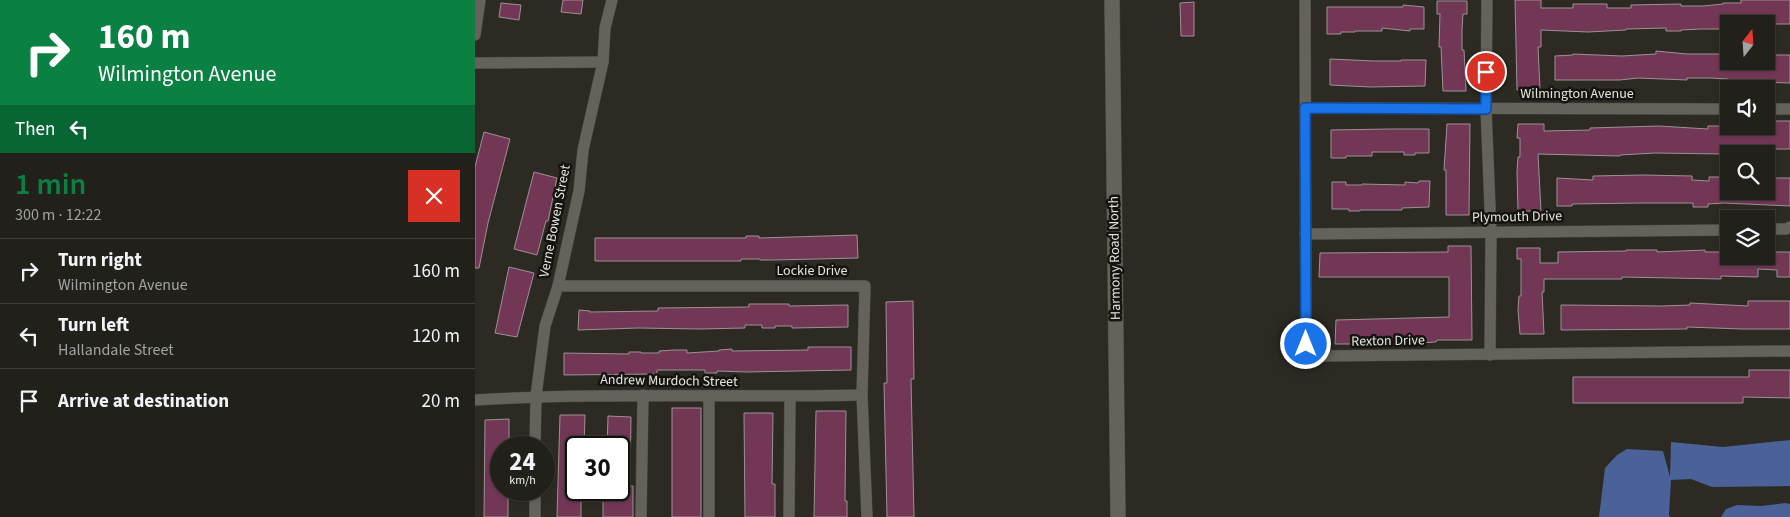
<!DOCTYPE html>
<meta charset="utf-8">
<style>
body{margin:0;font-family:"Source Sans 3",sans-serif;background:#2d2d27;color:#f1f3f6;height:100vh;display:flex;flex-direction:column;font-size:19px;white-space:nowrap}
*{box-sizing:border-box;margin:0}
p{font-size:16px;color:#a2a3a2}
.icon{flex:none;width:28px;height:28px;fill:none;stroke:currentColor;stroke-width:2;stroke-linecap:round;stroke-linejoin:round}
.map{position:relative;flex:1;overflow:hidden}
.details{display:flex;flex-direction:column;background:#21201a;width:475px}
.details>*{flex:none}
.guide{background:#0b8043;color:#fff;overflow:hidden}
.needle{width:32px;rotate:17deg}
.buttons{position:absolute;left:1245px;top:15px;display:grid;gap:10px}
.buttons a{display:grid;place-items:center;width:55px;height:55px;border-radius:0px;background:#21201a;box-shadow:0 1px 4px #0004,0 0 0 1px #3e3e39;font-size:25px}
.speed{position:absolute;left:15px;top:436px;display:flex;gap:10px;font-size:25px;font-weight:700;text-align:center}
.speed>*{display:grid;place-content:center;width:65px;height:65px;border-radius:50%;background:#21201a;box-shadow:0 1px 4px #0004,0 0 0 1px #3e3e39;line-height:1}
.speed small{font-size:12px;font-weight:400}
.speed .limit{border:2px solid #111;border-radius:8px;background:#fff;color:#111}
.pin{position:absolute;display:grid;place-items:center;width:42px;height:42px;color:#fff;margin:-21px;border:2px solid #fff;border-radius:50%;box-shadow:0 1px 5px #0007}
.me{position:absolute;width:55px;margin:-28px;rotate:0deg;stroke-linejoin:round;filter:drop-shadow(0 0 4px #0008)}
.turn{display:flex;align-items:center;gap:18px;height:105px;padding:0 15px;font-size:22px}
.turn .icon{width:65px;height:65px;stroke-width:2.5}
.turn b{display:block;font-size:35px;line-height:42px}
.then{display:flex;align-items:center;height:48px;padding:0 15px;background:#0003;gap:10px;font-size:19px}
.round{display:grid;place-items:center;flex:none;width:52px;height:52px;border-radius:0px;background:#2d2d27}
.headline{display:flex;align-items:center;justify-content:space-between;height:85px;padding:0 15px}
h1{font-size:30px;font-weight:600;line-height:38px;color:#0b8043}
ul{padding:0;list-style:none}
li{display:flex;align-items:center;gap:15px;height:65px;padding:0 15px;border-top:1px solid #3e3e39}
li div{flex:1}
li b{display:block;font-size:19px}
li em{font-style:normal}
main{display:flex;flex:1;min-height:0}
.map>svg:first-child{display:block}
.water{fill:#4a6298}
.building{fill:#723755;stroke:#9c9296}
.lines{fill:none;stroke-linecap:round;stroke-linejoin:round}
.street-casing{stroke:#46453f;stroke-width:12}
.secondary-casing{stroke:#46453f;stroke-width:16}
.street{stroke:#64625a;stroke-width:11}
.secondary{stroke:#64625a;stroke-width:15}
.route-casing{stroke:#114b97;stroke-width:12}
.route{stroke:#1a73e8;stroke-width:9}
.labels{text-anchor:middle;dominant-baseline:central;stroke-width:5;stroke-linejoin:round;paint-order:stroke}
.street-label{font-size:14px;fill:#e5e4df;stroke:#141310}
</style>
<main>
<section class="details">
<div class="guide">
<div class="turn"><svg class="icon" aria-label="right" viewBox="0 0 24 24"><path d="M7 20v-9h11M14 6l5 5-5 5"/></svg><div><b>160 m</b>Wilmington Avenue</div></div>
<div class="then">Then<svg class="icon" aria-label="left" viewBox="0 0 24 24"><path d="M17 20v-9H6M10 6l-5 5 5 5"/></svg></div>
</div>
<div class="headline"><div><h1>1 min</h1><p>300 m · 12:22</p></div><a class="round" style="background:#d93025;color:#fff"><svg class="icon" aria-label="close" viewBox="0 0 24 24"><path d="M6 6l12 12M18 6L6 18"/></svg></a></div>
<ul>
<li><svg class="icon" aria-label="right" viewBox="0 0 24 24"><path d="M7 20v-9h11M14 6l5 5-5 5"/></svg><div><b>Turn right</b><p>Wilmington Avenue</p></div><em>160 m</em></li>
<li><svg class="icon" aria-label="left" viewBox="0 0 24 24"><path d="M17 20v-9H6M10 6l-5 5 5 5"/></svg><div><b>Turn left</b><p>Hallandale Street</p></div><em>120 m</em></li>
<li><svg class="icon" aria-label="arrive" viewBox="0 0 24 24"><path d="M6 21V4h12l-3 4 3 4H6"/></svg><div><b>Arrive at destination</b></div><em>20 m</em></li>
</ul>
</section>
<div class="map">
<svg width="1315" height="517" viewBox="0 0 1315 517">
<rect width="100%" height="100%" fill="#2c2a23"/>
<g class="water">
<path d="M1315,440V486L1237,487L1216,479L1196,480L1194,515L1195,517H1124L1130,468L1142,455L1152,449L1188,451L1195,477L1196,442L1248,447Z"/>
<path d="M1310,503L1315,504V517H1246L1251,509L1262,505L1286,506Z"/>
</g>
<g class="building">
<path d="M88,0H108L106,14L86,12Z"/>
<path d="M1040,0H1066V8H1098V4H1132V8H1156V5L1206,4V6H1228L1248,4V3H1266V0H1315V24H1254V29H1226L1206,30V31H1191V28L1151,29V30L1113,32L1066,30V47H1063L1065,89L1042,90Z"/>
<path d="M962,1H992V14H988L987,30V50H989L991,91H968L966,47H964L965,14H962Z"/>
<path d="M719,2V36H706L705,3Z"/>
<path d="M26,3L46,5L44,20L24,17Z"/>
<path d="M928,5L949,7V29H935V31L907,28V31H880V32H866V34H852V7H928Z"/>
<path d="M1181,51L1212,54H1254V61H1291V55H1315V83L1253,81V79L1235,78H1212V80L1163,78L1145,80H1080V56L1098,55V54L1147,56L1181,54Z"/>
<path d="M855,59L899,61H926V60H951L950,86L895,87L855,85Z"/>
<path d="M1291,121H1315V149H1266V153L1247,154L1180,153L1145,155V156L1063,154L1066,211H1043L1042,172L1043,157H1045V138H1042L1043,124H1069V131L1115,130V128L1184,126L1233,129V126H1247V130H1268V126H1291Z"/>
<path d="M972,124H995L994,215H971V170H969Z"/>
<path d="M914,129H954V153H940V155H929V152H897V156H871V158H856V130Z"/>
<path d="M9,132L35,139L13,223L4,268H0V167Z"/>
<path d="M59,172L82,178L73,221H71L62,255L39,249Z"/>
<path d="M1168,175L1217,176V180L1234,181V177H1254V191H1291V178H1315V206L1249,203L1233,204V207H1218V203H1166L1097,204V206H1082V178L1118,180V176Z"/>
<path d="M944,181H955L954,207L927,208V210H885V211H874V209H857V182H871V185H887V184L930,185V182L943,183Z"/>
<path d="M382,235L383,258L299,260H285V259H266V261H120V238H271V236H284V238Z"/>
<path d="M973,246H996L997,340H962L961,342L928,344H860L861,320L974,317V277H844L845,253L973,252Z"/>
<path d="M1042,248H1065V263H1083V252L1151,251V250H1182V252L1230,250V252H1254V256H1291V248H1300V252H1315V277H1302V270L1283,269V277L1246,276V279L1147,277V279H1069V292H1067L1069,334H1045L1043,310L1044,296H1046V259H1042Z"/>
<path d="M34,267L59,273L42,337L20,333Z"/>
<path d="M438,301L439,379H436L439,517H412L409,383H412L411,302Z"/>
<path d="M1273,301H1315V329H1267L1212,327V329L1086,330V305L1187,306L1215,305V303L1273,306Z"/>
<path d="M274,304H314V306L373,305V327L317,328V326H300V328H287V325H270V328L225,329L163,328L103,330L104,310L115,311V312L183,311V308L274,307Z"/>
<path d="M333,347H376V370L272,372L242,371V373H230V370H182V374L89,375V353L154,354V352H166V353H184V351L199,350H212V353L244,351V350L257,349V351L333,350Z"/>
<path d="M1274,370H1315V398L1268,397V403H1098V377H1274Z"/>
<rect x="197" y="408" width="29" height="109"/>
<path d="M341,411H371L370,501H372V517H339Z"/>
<path d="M269,413H298L297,484H300V517H270Z"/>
<path d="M85,415H110L109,448H101V490H106V517H82Z"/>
<path d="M133,416L156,417L155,486H158V517H128V490H144V448H132Z"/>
<path d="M34,419V448H26V494H33V517H9L10,420Z"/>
</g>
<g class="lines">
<defs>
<g id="street">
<path d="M830,0L831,344L838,353L849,356L1315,351"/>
<path d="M1012,0L1011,109L1016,232L1015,355"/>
<path d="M0,35L5,0"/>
<path d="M0,63L128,62"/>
<path d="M830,108L1254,109"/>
<path d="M1291,109H1315"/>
<path d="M1291,229H1311L1315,227"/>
<path d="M830,234L1254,230"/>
<path d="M83,286H390L387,395L392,517"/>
<path d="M0,400C129,392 258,398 387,395"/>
<path d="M60,448L61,396L70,326L83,286L104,191L108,150L128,62L130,28L137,0"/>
<path d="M60,517V490"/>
<path d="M166,517L168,395"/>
<path d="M234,517V397"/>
<path d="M314,517L315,397"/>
</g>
<path id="secondary" d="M637,0L643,517"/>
</defs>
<use href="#street" class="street-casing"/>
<use href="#secondary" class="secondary-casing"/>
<use href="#street" class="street"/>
<use href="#secondary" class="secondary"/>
</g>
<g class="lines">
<defs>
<path id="route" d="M831,344L830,108L1011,109V72"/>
</defs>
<use href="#route" class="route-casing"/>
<use href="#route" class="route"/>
</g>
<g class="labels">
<g class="street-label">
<text x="1102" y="94">Wilmington Avenue</text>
<text transform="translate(1042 217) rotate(-1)">Plymouth Drive</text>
<text transform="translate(80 221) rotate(-79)">Verne Bowen Street</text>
<text transform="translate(640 258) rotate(-91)">Harmony Road North</text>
<text x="337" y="271">Lockie Drive</text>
<text transform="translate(913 341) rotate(-1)">Rexton Drive</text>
<text transform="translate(194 381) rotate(1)">Andrew Murdoch Street</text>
</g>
</g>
</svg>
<div class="buttons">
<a><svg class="needle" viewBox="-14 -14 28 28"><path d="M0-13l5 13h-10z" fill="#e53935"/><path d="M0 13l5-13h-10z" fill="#a2a3a2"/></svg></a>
<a><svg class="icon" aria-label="sound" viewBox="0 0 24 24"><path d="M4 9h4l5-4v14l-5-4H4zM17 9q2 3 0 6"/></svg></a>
<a><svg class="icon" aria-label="search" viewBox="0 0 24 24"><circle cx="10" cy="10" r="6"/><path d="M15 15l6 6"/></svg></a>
<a><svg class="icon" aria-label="layers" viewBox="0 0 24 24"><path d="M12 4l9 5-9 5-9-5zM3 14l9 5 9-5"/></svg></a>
</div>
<div class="speed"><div>24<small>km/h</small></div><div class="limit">30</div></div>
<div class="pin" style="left:1011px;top:72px;background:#d93025"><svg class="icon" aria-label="arrive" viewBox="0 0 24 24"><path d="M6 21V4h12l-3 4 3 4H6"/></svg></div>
<svg class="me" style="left:831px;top:344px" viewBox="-20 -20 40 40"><circle r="17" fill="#1a73e8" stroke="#fff" stroke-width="3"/><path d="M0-11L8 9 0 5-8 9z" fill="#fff"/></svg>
</div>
</main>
